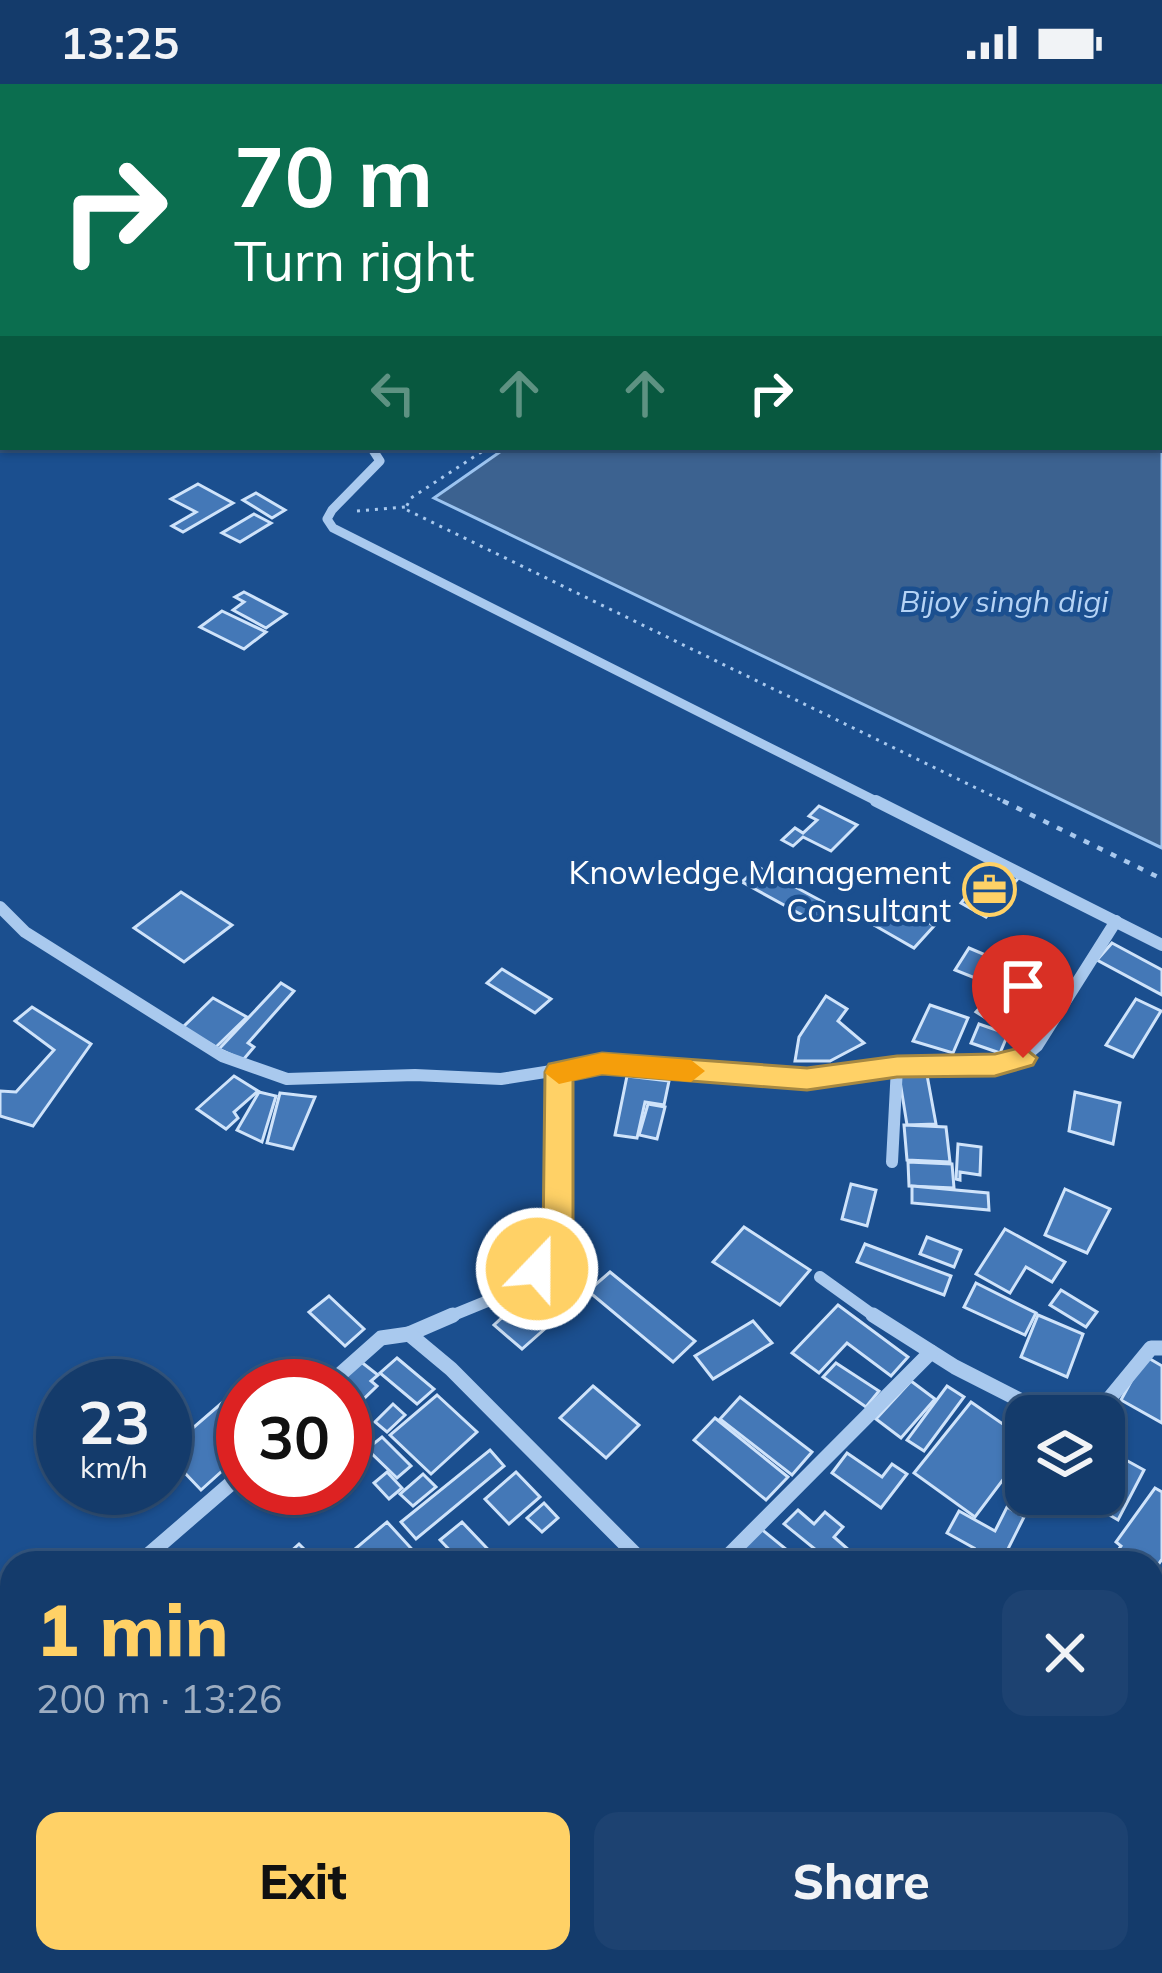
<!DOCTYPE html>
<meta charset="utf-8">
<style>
body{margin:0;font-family:Mulish,sans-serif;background:#1d4271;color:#f1f3f6;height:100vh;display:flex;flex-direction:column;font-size:45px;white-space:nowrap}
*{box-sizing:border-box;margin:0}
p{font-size:39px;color:#9dadc1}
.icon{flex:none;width:66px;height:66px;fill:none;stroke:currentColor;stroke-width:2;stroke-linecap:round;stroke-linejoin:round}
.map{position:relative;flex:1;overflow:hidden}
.sheet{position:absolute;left:0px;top:1467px;width:1164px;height:423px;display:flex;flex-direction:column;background:#143b6b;border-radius:36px 36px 0 0;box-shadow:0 3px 9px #0004,0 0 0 3px #33557e}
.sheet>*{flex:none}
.hud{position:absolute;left:0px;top:0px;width:1164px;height:366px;box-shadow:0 3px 9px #0004,0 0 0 3px #33557e;background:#0b6e4f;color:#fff;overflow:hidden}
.tools{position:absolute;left:1005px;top:1311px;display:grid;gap:24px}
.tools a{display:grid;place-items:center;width:120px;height:120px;border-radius:24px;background:#143b6b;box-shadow:0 3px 9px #0004,0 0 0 3px #33557e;font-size:60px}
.speed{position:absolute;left:36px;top:1275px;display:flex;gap:24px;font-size:60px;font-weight:700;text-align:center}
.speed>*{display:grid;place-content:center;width:156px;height:156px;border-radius:50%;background:#143b6b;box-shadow:0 3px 9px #0004,0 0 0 3px #33557e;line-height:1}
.speed small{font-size:30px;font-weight:400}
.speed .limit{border:18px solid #d22;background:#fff;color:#111}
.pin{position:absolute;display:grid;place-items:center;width:102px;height:102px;color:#fff;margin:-123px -51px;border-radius:50% 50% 50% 0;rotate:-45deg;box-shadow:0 0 12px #0007}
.pin .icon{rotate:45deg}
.me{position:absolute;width:132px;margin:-66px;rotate:22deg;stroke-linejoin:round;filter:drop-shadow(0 0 9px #0008)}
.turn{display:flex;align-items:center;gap:42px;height:252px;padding:0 36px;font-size:54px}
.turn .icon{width:156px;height:156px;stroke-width:2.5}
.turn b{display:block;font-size:84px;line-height:102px}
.lanes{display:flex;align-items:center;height:114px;padding:0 36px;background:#0003;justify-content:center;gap:60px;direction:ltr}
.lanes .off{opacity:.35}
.round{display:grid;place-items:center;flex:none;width:126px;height:126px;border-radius:24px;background:#1d4271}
.overview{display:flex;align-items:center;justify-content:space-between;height:204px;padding:0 36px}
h1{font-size:72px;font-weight:800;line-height:90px;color:#ffd166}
.button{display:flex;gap:24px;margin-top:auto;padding:24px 36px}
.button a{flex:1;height:138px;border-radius:24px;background:#ffd166;color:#111;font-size:48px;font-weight:800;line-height:138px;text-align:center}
.button a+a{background:#1d4271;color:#f1f3f6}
.status{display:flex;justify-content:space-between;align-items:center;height:84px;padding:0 60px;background:#143b6b;direction:ltr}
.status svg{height:33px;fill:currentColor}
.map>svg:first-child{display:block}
.water{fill:#3c6290;stroke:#9cc4f0;stroke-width:3}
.building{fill:#4478b7;stroke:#cfe3fa;stroke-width:3}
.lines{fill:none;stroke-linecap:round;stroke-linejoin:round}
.path-far1{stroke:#a9c9ee;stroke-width:3;stroke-dasharray:3 6;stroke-linecap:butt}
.path{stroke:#a9c9ee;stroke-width:4.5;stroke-dasharray:6 9;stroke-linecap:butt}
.minor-far3{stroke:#a9c9ee;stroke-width:8}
.minor-far2{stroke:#a9c9ee;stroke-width:9}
.minor-far1{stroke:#a9c9ee;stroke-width:12}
.minor{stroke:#a9c9ee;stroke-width:15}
.route{fill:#ffd166;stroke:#a68842;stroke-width:3}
.slow{fill:#f59e0b}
.labels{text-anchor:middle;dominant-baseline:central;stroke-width:9;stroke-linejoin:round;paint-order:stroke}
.far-water-label{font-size:30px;font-style:italic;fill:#b5d3f5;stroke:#1b4f8f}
.poi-label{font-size:33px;fill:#fff;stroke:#1b4f8f;text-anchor:end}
</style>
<div class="status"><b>13:25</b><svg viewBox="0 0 49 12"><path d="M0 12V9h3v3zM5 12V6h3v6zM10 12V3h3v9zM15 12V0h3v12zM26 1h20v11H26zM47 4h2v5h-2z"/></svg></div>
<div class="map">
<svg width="1162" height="1889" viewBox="0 0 1162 1889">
<rect width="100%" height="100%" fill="#1b4f8f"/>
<path class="water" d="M1162,313V764L434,414L507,363H1161Z"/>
<g class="building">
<path d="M198,400L233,419L183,448L172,442L196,428L171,415Z"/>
<path d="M256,409L285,426L272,434L243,416Z"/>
<path d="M254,430L271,439L240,458L222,449Z"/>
<path d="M244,508L286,530L266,544L233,526L244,518L235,513Z"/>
<path d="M222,527L266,548L244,565L200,543Z"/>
<path d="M819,722L857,741L831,767L803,753L793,762L782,756L795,744L803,749L817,736L809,732Z"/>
<path d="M993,779L1020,792L986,833L961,819Z"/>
<path d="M758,783L829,821L813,837L742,798Z"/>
<path d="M181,808L232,841L184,878L134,844Z"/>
<path d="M894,816L934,842L914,864L872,840Z"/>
<path d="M1112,859L1162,886V911L1097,876Z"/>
<path d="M969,864L1049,898L1033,917L955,886Z"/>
<path d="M502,885L551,915L535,929L487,899Z"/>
<path d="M281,899L294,907L248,959L254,963L243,976L219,965Z"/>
<path d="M826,912L847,925L838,937L864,959L830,977H795L799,953Z"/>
<path d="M213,914L247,933L216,963L182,944Z"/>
<path d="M988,915L1021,934L1008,948L976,928Z"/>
<path d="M1136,915L1161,927L1133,973L1106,961Z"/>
<path d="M930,921L968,934L953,969L913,957Z"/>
<path d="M32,923L91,960L33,1042L0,1032V1007L16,1008L54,966L15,937Z"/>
<path d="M979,940L1008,950L1000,969L971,959Z"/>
<path d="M899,991H927L936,1040L907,1041Z"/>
<path d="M234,992L258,1007L234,1028L238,1034L226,1045L197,1025Z"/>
<path d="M627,992L669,997L664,1021L645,1018L637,1054L615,1051Z"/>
<path d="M259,1008L276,1012L262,1058L237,1046Z"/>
<path d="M1075,1008L1120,1019L1113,1060L1069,1047Z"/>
<path d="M280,1009L315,1013L293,1065L267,1059Z"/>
<path d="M648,1020L665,1023L657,1055L639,1051Z"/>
<path d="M904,1041L946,1043L950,1078L907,1076Z"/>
<path d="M958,1060L981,1063L980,1091L960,1088V1096L956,1095Z"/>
<path d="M908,1078L952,1080L954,1104L909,1102Z"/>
<path d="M851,1100L876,1106L867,1142L842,1135Z"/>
<path d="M912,1102L988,1109L989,1126L912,1119Z"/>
<path d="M1065,1105L1110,1125L1087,1169L1045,1151Z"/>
<path d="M744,1143L810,1186L780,1221L713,1178Z"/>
<path d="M1005,1145L1065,1178L1052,1198L1026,1183L1010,1209L976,1190Z"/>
<path d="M927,1153L961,1166L954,1183L920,1170Z"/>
<path d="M865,1160L951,1192L944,1211L857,1178Z"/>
<path d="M610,1188L695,1257L673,1278L588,1207Z"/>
<path d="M976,1199L1036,1229L1025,1251L964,1223Z"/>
<path d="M1061,1206L1097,1228L1086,1243L1050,1221Z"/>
<path d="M329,1212L364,1245L345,1262L309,1228Z"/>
<path d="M519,1218L548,1242L522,1265L494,1241Z"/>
<path d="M838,1221L908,1273L891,1292L847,1259L819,1289L792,1269Z"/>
<path d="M1038,1231L1083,1250L1067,1293L1021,1273Z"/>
<path d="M753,1237L772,1259L713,1295L695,1272Z"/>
<path d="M1145,1272L1162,1282V1339L1121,1316Z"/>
<path d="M397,1274L434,1305L417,1320L380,1289Z"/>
<path d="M360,1277L378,1291L371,1297L377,1302L348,1330L345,1302H333Z"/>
<path d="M836,1279L879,1307L866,1323L823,1293Z"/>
<path d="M911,1297L935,1315L901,1354L876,1335Z"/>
<path d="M593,1302L639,1341L606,1374L560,1334Z"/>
<path d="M947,1302L964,1313L924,1367L907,1356Z"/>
<path d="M437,1311L477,1348L431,1390L390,1351Z"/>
<path d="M740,1313L812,1368L792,1391L720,1335Z"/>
<path d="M224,1317L243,1335V1368L201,1406L165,1368Z"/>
<path d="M971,1318L1026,1356V1365L975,1433L914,1389Z"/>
<path d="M393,1320L405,1331L387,1348L375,1338Z"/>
<path d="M715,1334L788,1393L766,1416L694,1356Z"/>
<path d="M382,1353L411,1382L397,1394L367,1365Z"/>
<path d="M1104,1364L1144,1386L1118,1436L1073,1410H1104Z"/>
<path d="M490,1366L504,1382L416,1455L401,1438Z"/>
<path d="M847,1369L882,1393L892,1380L907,1390L881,1424L832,1389Z"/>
<path d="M387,1388L402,1404L389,1415L374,1399Z"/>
<path d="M516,1388L540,1413L509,1440L485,1415Z"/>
<path d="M423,1390L436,1403L413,1422L400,1410Z"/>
<path d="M1155,1404L1162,1408V1475L1152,1490V1479H1109L1121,1462L1116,1458Z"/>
<path d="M544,1419L558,1434L542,1448L527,1434Z"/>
<path d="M1007,1423L1024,1433L1001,1479L967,1476L974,1464L947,1449L959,1427L995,1447Z"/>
<path d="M798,1426L814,1440L825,1428L843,1443L834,1453L850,1467L841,1479H832L784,1440Z"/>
<path d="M387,1438L420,1474L414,1479H347L343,1475Z"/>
<path d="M462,1438L501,1479H462L440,1456Z"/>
<path d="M760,1444L803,1479H735L741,1472L737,1469Z"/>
<path d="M299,1460L318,1479H278Z"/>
<path d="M763,1878H800L812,1889H754Z"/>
<path d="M924,1878H1016L1029,1889H937Z"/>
</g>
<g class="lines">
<g class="path-far1">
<path d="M489,363L411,414L405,425L1009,720"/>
<path d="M357,427L405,423"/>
</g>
<path class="path" d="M1003,717L1162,795"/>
<g class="minor-far3">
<path d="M11,0L16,3"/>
<path d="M581,0L588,3"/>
</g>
<path class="minor-far2" d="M371,363L380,377L332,426L327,435L333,444L882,720"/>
<g class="minor-far1">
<path d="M876,717L1162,861"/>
<path d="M0,823L25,848L222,972L287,995L415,991L501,995L602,979L766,994L995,981L1023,974L1037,962L1116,837"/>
<path d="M892,1078L897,983"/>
<path d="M820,1193L877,1234"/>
<path d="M446,1234L517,1205L558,1165L559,988"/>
</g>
<g class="minor">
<path d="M873,1231L955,1283L1051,1332"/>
<path d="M409,1250L453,1231"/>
<path d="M327,1302L381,1254L409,1250L451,1285L644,1479"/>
<path d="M1095,1332L1151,1264H1162"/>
<path d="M139,1479L243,1389"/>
<path d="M721,1479L931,1268"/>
<path d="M0,1592L12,1582"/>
</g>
</g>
<path class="route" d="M1023,963L1037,974L1033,981L995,992L897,993L807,1006L602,990L573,996V1165C564,1183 547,1201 527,1194L522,1185L543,1160L545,988L549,980L602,969L807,984L897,972L995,970Z"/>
<path class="slow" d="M602,969L691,976L705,987L691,998L602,990L559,1000L545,989L549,981Z"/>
<defs>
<symbol id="office-ring" viewBox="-11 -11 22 22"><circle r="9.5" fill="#1b4f8f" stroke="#ffd166" stroke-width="1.5"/><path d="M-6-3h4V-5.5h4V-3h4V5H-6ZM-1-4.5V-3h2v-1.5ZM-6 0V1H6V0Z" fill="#ffd166"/></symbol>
</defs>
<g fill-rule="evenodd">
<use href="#office-ring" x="960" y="776" width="59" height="59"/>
</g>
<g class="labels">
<g class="far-water-label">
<text x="1004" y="517">Bijoy singh digi</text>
</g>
<g class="poi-label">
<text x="951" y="787">Knowledge Management<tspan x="951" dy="38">Consultant</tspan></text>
</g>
</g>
</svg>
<div class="tools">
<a><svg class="icon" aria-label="layers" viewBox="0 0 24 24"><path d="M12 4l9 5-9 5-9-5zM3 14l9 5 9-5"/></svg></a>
</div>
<div class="speed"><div>23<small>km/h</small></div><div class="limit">30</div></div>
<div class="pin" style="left:1023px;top:974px;background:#d93025"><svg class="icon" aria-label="arrive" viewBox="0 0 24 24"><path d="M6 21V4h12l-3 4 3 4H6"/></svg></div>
<svg class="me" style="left:537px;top:1185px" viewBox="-20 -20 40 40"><circle r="17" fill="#ffd166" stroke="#fff" stroke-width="3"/><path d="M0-11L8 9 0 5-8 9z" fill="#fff"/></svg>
<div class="hud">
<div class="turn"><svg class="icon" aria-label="right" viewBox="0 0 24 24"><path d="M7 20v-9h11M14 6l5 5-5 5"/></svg><div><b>70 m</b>Turn right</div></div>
<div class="lanes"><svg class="icon off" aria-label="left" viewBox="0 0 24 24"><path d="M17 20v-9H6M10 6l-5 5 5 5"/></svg><svg class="icon off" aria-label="ahead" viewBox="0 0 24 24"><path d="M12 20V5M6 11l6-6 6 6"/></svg><svg class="icon off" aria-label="ahead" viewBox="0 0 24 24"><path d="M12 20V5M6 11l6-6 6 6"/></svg><svg class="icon" aria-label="right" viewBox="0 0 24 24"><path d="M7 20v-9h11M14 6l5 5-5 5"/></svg></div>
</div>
<section class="sheet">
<div class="overview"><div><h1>1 min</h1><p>200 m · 13:26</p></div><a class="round"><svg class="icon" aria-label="close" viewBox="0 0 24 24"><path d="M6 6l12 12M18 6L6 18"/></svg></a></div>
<div class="button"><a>Exit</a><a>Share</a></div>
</section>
</div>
